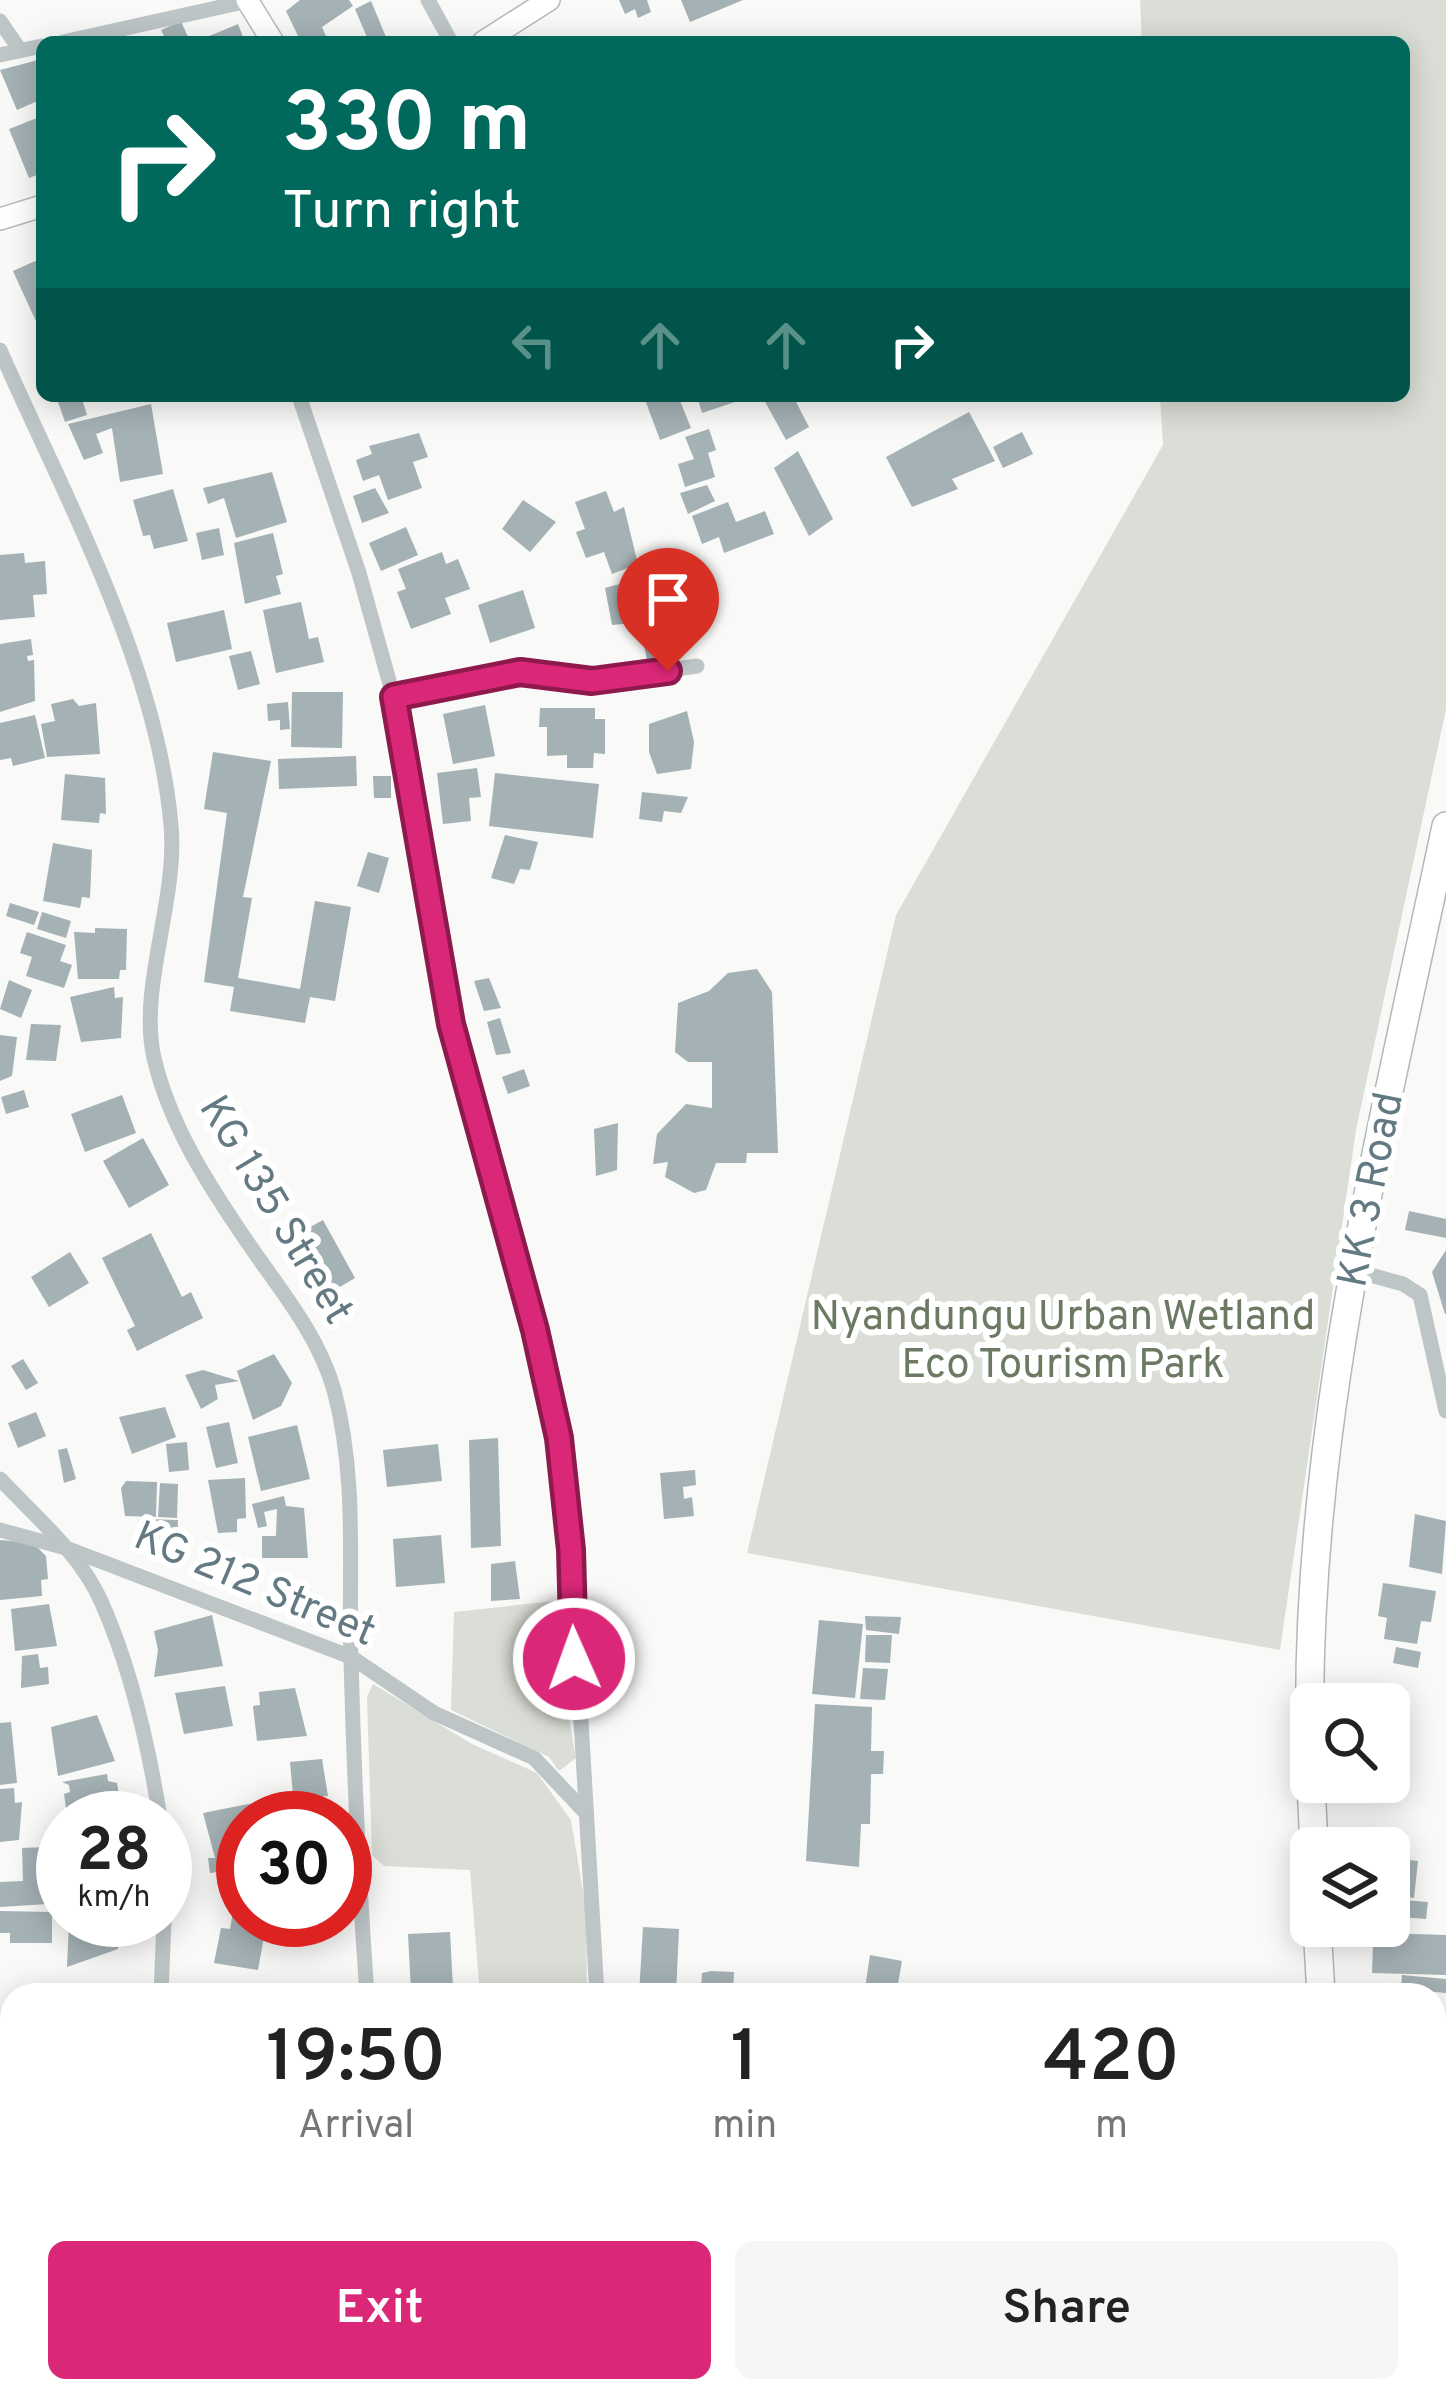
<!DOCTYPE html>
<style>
body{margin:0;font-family:Overpass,sans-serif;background:#f6f6f6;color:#222;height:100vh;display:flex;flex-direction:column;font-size:45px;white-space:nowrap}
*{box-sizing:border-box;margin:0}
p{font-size:39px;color:#767676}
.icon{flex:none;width:66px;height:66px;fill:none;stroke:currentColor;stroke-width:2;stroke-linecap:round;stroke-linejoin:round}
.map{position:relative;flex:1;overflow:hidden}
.side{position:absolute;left:0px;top:1983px;width:1446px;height:420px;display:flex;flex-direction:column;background:#fff;border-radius:36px 36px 0 0;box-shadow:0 6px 30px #0003}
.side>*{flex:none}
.top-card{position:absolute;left:36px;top:36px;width:1374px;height:366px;border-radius:18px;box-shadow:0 6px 30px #0003;background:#00695c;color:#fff;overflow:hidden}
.tools{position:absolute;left:1290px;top:1683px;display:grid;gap:24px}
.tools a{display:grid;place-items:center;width:120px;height:120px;border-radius:18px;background:#fff;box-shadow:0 6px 30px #0003;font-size:60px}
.speed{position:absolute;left:36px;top:1791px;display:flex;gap:24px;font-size:60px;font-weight:700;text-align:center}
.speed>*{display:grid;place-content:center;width:156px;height:156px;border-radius:50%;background:#fff;box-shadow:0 6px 30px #0003;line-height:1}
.speed small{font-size:30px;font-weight:400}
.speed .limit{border:18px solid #d22;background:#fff;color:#111}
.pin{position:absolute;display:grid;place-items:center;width:102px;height:102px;color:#fff;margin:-123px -51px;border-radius:50% 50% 50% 0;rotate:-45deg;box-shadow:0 0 12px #0007}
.pin .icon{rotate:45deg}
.me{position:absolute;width:132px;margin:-66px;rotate:358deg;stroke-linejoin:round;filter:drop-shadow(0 0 9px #0008)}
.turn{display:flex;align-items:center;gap:42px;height:252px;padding:0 48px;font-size:54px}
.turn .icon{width:156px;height:156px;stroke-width:2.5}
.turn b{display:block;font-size:84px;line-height:102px}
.lanes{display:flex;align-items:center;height:114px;padding:0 48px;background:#0003;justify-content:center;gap:60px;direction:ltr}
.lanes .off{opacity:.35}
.eta{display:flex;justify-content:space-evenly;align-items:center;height:204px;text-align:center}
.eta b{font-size:72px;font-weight:600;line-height:84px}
.button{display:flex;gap:24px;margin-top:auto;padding:24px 48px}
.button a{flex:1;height:138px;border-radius:18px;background:#db2777;color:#fff;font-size:48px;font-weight:600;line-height:138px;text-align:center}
.button a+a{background:#f6f6f6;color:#222}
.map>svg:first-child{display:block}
.green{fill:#daded6}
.building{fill:#a4b1b5}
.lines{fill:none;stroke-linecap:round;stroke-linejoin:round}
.secondary-casing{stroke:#b2bbbe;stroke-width:24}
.highway-casing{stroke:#b1b8ba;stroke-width:30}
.street{stroke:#bdc5c7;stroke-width:15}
.secondary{stroke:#fff;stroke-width:21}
.highway{stroke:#fff;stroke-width:27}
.route-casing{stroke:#8e194d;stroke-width:30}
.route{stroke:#db2777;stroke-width:21}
.labels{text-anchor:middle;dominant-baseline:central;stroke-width:12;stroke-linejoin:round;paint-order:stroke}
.street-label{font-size:42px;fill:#647a82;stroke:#fff}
.park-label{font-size:42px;fill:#6c7a63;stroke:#fff}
</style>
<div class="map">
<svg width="1446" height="2403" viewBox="0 0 1446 2403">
<rect width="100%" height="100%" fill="#f9f9f7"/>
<g class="green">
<path d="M1140,0H1446V709L1356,1130L1280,1650L747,1553L896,915L1163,445L1160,396H1404V42H1142Z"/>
<path d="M564,1600L566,1702L576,1758L559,1771L549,1757L451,1710L454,1612Z"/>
<path d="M373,1684L472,1744L537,1773L571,1820L586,1910L587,1995H480L470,1870L384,1866L372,1855L367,1697Z"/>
</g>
<g class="building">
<path d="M300,0H349L353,6L322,27L326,36L301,42L286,11Z"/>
<path d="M619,0H647L651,12L638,18L635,9L625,14Z"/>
<path d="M681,0H743L690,22Z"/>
<path d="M371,1L386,37L375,42H369L355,9Z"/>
<path d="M181,21L190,42H167L161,30Z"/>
<path d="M238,24L245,42H209L207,37Z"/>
<path d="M42,59V99L17,110L0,70Z"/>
<path d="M42,116V173L29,178L9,129Z"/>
<path d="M42,258V327L39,328L13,271Z"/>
<path d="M56,396H81L87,415L65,422Z"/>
<path d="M678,396L691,428L660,440L644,397Z"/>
<path d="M697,396H737L738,401L702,413Z"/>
<path d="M762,396H793L809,427L786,440Z"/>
<path d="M151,404L163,474L120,482L112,428L96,434L103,453L84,460L68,424Z"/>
<path d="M969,412L995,461L952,479L958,489L912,507L886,457Z"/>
<path d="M709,429L716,450L708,453L715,477L685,487L678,464L694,459L685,437Z"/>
<path d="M1022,432L1033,454L1003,468L993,447Z"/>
<path d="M419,433L428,457L413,462L422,488L388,500L379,475L363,481L356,460L372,454L369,446Z"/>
<path d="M798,451L833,519L809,536L774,468Z"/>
<path d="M272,472L287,522L236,538L224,498L208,504L203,488Z"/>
<path d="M707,485L715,501L688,514L680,493Z"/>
<path d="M375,488L389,513L362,523L353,496Z"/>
<path d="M173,489L188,541L154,549L150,535L143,536L133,500Z"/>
<path d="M606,491L614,512L624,507L638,564L612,574L604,552L586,558L576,532L585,529L575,502Z"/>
<path d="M523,500L556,522L530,552L502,529Z"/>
<path d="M728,502L736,522L765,511L774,534L724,553L719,537L702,544L692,516Z"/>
<path d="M406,527L418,555L381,571L369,543Z"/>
<path d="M219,528L224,555L202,560L196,533Z"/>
<path d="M273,533L283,574L276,576L281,594L245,604L234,543Z"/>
<path d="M442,552L446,564L458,559L470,589L445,598L451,614L411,629L397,592L406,589L398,569Z"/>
<path d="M24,553L25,563L45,561L47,594L33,595L35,617L0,620V555Z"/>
<path d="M670,578L688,638L679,640L681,649L647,660L638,615L663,610L658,580Z"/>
<path d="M627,582L634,623L612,625L605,588Z"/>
<path d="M523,590L535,628L490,643L478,605Z"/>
<path d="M301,602L309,639L318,637L324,662L276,673L263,610Z"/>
<path d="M224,610L232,649L176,662L167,623Z"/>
<path d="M31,639L33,655L27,656L28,661L34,660L35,701L0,712V644Z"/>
<path d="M251,651L260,684L238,690L229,656Z"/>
<path d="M292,692H343L342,748L291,747Z"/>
<path d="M73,699L79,706L96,703L100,754L47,757L41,724L55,721L51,704Z"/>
<path d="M288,702L290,729L280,730V720L268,721L267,704Z"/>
<path d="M485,705L495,756L453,764L443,714Z"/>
<path d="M540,708H595V719H605V754L594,753L593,768H567V755L547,756V727H539Z"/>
<path d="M687,711L694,742L691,769L657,774L649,752V724Z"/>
<path d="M35,715L45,758L13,766L11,758L0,760V723Z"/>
<path d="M213,752L271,761L243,897L252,898L238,978L300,989L315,901L351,907L335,1001L310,997L305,1023L230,1011L234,987L204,982L227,813L204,809Z"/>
<path d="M356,756L357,786L279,789L278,759Z"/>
<path d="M477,768L481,797L469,798L471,821L443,824L437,773Z"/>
<path d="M495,773L599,784L593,838L489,826Z"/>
<path d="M65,774L105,778L106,814L100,813L99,823L61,820Z"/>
<path d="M373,776H391V798H374Z"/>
<path d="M642,792L688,797L681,813L664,811L662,822L639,819Z"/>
<path d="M505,835L538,842L530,870L520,869L514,884L491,878Z"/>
<path d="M53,843L92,850L90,898L82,897L80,908L43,901Z"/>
<path d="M368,852L389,858L379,893L357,886Z"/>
<path d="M10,903L39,912L34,925L6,916Z"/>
<path d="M42,912L71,921L66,938L37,929Z"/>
<path d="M95,928L127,929L126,970H120L119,979H78L74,932L95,933Z"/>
<path d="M27,932L66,945L60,961L72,965L64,988L26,976L32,957L20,953Z"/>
<path d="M757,969L772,992L778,1153H747L746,1163H716L706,1190L694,1193L665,1177L668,1162L653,1164L657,1134L686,1104L712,1108V1062H688L675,1052L678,1003L709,991L728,973Z"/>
<path d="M489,978L501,1008L484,1011L474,981Z"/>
<path d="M9,980L32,990L21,1018L0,1009Z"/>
<path d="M114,987L115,998L123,997L121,1038L81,1042L70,997Z"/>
<path d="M500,1018L511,1053L496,1055L487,1022Z"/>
<path d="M31,1024L61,1025L56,1061L26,1060Z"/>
<path d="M0,1035L17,1037L12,1076L0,1081Z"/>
<path d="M524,1069L530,1086L508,1094L502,1077Z"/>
<path d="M24,1090L29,1107L6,1114L1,1097Z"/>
<path d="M122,1095L136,1133L85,1152L71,1114Z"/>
<path d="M618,1123L617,1170L596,1176L594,1129Z"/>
<path d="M143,1138L169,1185L129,1208L103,1161Z"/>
<path d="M274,1178L290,1193L271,1215L254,1199Z"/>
<path d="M1409,1211L1446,1219V1238L1405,1230Z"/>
<path d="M323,1220L355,1278L321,1298L288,1239Z"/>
<path d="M151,1233L182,1297L191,1292L203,1318L137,1351L127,1330L135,1326L102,1258Z"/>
<path d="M1446,1250V1314H1445L1432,1272Z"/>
<path d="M70,1252L89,1283L49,1307L31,1277Z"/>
<path d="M274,1354L292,1383L281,1406L253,1420L237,1371Z"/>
<path d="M23,1359L38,1383L26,1390L11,1366Z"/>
<path d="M203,1370L239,1381L215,1385L218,1399L201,1409L185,1375Z"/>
<path d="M165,1407L176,1437L132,1454L119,1417Z"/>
<path d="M36,1412L46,1436L18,1448L8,1423Z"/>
<path d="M229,1422L238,1463L216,1468L206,1427Z"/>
<path d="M297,1425L310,1479L261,1491L248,1437Z"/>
<path d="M498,1438L501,1546L471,1548L469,1440Z"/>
<path d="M187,1442L189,1470L169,1472L166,1444Z"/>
<path d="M438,1444L442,1481L387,1487L383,1450Z"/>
<path d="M67,1448L76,1479L64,1483L58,1450Z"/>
<path d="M695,1470L696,1485L683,1487L684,1499L692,1497L694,1516L664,1519L660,1473Z"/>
<path d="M245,1478L246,1518L237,1519V1532L218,1533L208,1480Z"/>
<path d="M126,1481L157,1482L156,1517L125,1516L121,1488Z"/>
<path d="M160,1483L178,1484L177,1518L158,1517Z"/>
<path d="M284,1496L286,1506L304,1508L308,1558H262V1536H276L277,1509L264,1512L267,1526L258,1528L252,1504Z"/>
<path d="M1415,1514L1446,1521L1442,1574L1409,1567Z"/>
<path d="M146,1519L178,1520L177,1541L145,1540Z"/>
<path d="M441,1535L445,1583L396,1587L393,1539Z"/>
<path d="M0,1540L33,1543L46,1556L48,1579L41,1580L42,1596L0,1600Z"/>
<path d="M515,1561L520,1599L491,1601V1564Z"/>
<path d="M1383,1583L1436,1591L1431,1622L1421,1621L1417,1644L1384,1639L1387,1618L1378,1616Z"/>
<path d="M49,1604L57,1646L15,1651L11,1609Z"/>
<path d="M212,1615L223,1666L154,1677L158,1650L154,1631Z"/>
<path d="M865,1616L901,1617L899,1634L866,1630Z"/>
<path d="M819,1620L863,1624L855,1698L812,1694Z"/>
<path d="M866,1635H892L890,1663L865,1662Z"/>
<path d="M1396,1647L1421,1652L1418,1668L1393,1663Z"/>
<path d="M38,1654L40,1668L48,1667L49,1684L21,1688L22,1656Z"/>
<path d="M863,1668L888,1669L885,1700L860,1699Z"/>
<path d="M225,1686L233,1726L184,1734L175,1693Z"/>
<path d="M295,1688L307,1736L257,1741L253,1706L260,1705L259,1692Z"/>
<path d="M815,1704L872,1707L871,1751H884L883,1774H871L870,1824H861L859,1867L806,1861Z"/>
<path d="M97,1715L115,1761L58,1776L51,1727Z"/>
<path d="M11,1722L17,1783L0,1785V1723Z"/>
<path d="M322,1759L328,1796L318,1797L319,1804L294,1806L290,1762Z"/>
<path d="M107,1774L108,1781L117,1783L123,1818L67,1815L64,1794L70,1792L69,1785L62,1782Z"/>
<path d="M14,1788L15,1803L22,1802L19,1840L0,1842V1789Z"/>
<path d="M263,1801L265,1818H243V1869L210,1873L208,1858H215L203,1813Z"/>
<path d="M46,1847L48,1904L0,1907V1882L23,1881L22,1848Z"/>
<path d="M1389,1858L1418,1861L1414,1898L1389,1895Z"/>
<path d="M1391,1899L1428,1902L1426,1919L1389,1916Z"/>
<path d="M235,1900L243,1902V1920H267L258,1970L214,1963L221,1928L230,1929Z"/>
<path d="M0,1911L52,1912V1943H10V1933H0Z"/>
<path d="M110,1920L119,1925L118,1949L67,1967L69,1922Z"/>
<path d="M643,1927L679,1929L676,1995H639Z"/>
<path d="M450,1932L453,1988L411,1991L408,1934Z"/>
<path d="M1382,1933L1446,1935V1975L1372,1973L1373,1945H1381Z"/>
<path d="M870,1955L902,1961L896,1995H864Z"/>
<path d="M711,1971L734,1972L733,1993L701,1990L702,1973Z"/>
<path d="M1402,1975L1446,1979V1993L1401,1989Z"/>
<path d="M273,1984L327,1986V1995H272Z"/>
<path d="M1434,2072L1446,2074V2113L1434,2111Z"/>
<path d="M1434,2114L1446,2115V2148L1434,2147Z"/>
<path d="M0,2132L12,2133V2192L0,2191Z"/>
<path d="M1439,2253L1446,2254V2302L1434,2301V2263Z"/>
<path d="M1435,2328L1446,2329V2387H1437L1434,2370Z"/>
<path d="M279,2391L312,2392V2403H279Z"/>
<path d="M662,2391H707L706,2403H661Z"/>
</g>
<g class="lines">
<defs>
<g id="secondary">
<path d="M247,0L273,42"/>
<path d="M483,42L549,0"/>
<path d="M0,219L42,206"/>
</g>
<g id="highway">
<path d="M1311,1772C1298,1454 1381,1136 1446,826"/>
<path d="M1311,1782L1314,1848"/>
<path d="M1317,1926L1321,1995"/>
<path d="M1367,2391L1369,2403"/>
</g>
</defs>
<use href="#secondary" class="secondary-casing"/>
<use href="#highway" class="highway-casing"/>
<g class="street">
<path d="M428,0L451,42"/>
<path d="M0,21L20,50"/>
<path d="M63,42L248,1"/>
<path d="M0,55L42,46"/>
<path d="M0,350C64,496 157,664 171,825C178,900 138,988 154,1058C170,1126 209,1186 248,1243C280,1290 318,1334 334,1390C358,1480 348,1569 351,1661C354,1772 359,1884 367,1995"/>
<path d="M299,396L359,573L398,713L450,1024L535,1330L558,1438L571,1549L597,1995"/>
<path d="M394,697L520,672L592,681L697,666"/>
<path d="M1356,1271L1403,1284L1420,1295L1446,1411"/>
<path d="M0,1479C35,1516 80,1554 101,1601C130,1666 149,1748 160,1818"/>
<path d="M0,1530L66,1548L351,1657L434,1713L534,1758L585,1812"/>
<path d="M161,1995L164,1920"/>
<path d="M132,2403L134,2391"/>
<path d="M363,2403L365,2391"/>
<path d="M586,2403L588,2391"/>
</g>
<use href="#secondary" class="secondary"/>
<use href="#highway" class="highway"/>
</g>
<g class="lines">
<defs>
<path id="route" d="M574,1659L571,1550L559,1438L535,1330L451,1024L394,697L520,672L592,681L668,671"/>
</defs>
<use href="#route" class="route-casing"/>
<use href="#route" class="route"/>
</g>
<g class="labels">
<g class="street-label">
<text transform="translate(1373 1190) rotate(-79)">KK 3 Road</text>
<text transform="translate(274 1211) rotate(59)">KG 135 Street</text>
<text transform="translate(254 1586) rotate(23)">KG 212 Street</text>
</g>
<g class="park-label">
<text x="1063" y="1318">Nyandungu Urban Wetland<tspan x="1063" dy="48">Eco Tourism Park</tspan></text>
</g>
</g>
</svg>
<div class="tools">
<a><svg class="icon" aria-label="search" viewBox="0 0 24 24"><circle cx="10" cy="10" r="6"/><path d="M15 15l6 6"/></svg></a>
<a><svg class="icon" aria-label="layers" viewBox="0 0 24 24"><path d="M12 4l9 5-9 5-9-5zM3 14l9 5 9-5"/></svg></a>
</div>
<div class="speed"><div>28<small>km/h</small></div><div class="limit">30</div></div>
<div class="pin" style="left:668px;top:671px;background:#d93025"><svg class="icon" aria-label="arrive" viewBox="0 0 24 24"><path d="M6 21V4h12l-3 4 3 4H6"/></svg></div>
<svg class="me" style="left:574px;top:1659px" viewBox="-20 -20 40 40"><circle r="17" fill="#db2777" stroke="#fff" stroke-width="3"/><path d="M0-11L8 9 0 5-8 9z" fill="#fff"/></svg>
<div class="top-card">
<div class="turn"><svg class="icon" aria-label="right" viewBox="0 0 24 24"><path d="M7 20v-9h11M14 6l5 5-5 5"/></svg><div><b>330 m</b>Turn right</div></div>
<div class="lanes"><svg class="icon off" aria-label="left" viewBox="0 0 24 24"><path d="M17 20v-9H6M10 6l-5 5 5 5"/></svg><svg class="icon off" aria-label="ahead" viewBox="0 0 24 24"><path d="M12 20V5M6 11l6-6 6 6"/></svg><svg class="icon off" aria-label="ahead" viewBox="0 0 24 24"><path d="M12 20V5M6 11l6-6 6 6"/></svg><svg class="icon" aria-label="right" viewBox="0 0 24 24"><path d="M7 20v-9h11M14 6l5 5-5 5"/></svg></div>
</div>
<section class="side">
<div class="eta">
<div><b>19:50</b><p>Arrival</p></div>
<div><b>1</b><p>min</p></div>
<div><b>420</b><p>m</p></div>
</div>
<div class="button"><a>Exit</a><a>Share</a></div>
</section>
</div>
